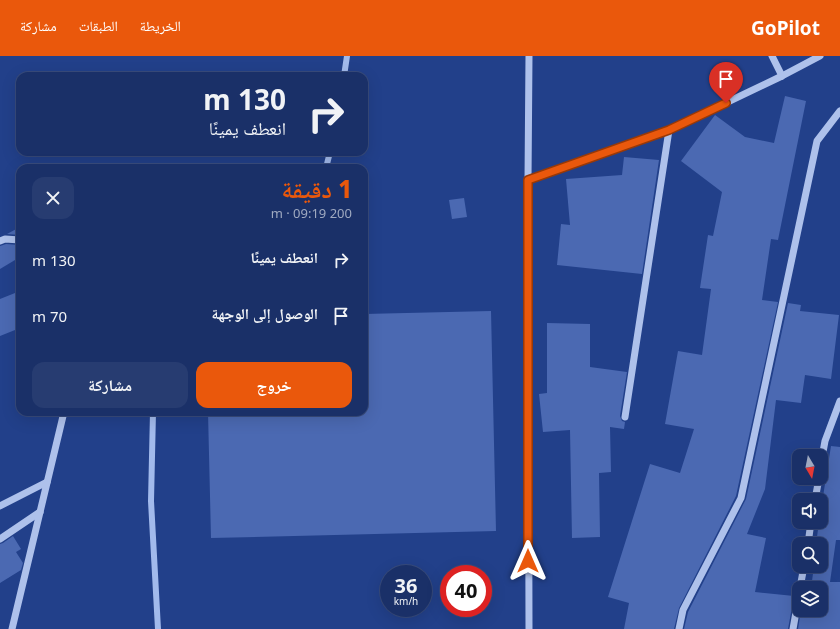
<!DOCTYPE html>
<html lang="ar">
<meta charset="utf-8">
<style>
body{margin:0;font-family:"Noto Sans","Noto Naskh Arabic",sans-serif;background:#273c71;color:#f1f3f6;direction:rtl;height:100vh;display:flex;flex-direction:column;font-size:15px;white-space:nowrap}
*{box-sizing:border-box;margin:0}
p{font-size:13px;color:#9fa9c0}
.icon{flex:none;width:22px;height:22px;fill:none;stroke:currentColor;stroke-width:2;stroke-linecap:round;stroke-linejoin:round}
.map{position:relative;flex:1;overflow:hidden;direction:ltr}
.side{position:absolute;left:16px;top:108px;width:352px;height:252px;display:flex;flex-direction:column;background:#1a3068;border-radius:12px;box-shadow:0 4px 16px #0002,0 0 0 1px #384b7c;direction:rtl}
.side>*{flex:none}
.banner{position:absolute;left:16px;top:16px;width:352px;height:84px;border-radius:12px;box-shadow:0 4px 16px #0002,0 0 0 1px #384b7c;direction:rtl;background:#1a3068;color:#f1f3f6;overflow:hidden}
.needle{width:26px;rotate:170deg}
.fabs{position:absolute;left:792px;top:393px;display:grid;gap:8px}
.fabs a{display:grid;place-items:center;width:36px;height:36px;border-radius:8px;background:#1a3068;box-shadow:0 4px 16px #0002,0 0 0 1px #384b7c;font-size:20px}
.speed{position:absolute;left:380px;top:509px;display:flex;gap:8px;font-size:20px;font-weight:700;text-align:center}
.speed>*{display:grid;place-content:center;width:52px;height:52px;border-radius:50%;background:#1a3068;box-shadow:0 4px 16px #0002,0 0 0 1px #384b7c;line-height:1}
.speed small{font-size:10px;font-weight:400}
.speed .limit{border:6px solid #d22;background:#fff;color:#111}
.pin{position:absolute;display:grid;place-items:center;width:34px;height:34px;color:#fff;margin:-41px -17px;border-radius:50% 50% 50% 0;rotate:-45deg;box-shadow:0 0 4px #0007}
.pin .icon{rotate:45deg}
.me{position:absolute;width:44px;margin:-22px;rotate:0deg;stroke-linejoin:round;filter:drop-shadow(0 0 3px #0008)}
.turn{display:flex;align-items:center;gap:14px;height:84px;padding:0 16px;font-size:18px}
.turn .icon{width:52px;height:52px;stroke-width:2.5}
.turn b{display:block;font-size:28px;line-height:34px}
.round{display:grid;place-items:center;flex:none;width:42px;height:42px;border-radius:12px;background:#273c71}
.summary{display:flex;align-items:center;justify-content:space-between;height:68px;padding:0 16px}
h1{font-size:24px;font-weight:800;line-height:30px;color:#ea580c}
.cta{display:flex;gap:8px;margin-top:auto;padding:8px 16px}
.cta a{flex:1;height:46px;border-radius:12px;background:#ea580c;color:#fff;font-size:16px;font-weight:800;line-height:46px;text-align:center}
.cta a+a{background:#273c71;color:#f1f3f6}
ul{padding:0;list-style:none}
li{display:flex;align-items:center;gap:12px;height:56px;padding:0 16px}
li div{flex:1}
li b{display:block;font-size:15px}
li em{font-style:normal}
header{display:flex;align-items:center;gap:24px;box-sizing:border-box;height:56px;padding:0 20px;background:#ea580c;color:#fff}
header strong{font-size:19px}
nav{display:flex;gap:22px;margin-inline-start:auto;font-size:14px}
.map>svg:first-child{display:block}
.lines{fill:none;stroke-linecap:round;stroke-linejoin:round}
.stream{stroke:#a2baec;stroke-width:6}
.building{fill:#4b69b2}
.minor{stroke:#aec1eb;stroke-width:7}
.route-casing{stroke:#983908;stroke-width:10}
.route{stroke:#ea580c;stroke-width:7}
</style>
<header>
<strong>GoPilot</strong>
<nav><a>الخريطة</a><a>الطبقات</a><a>مشاركة</a></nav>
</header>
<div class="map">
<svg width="840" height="573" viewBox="0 0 840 573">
<rect width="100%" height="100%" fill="#22408a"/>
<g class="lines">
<g class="stream">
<path d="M344,20L347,0"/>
<path d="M326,112L330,96"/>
<path d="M153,356L151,445L158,573"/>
</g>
</g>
<g class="building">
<path d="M785,40L806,45L778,184L771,183L762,244L778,246L736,440L679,552L674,573H624L629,547L608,541L650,408L680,417L694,373L665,368L678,295L702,299L711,233L700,232L708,179L713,180L722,136L681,105L715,59L745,81L774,87Z"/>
<path d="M624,101L659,104L642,218L557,209L561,168L570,169L566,123L622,119Z"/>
<path d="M464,142L467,161L452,163L449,144Z"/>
<path d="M20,171V179L7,178Z"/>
<path d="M6,188L20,189V201L0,213V190Z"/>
<path d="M20,235V272L0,280V243Z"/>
<path d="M788,247L801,249L800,255L839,259L831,323L805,319L801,347L776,344L765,433L747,478L766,482L755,536L794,540L788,573H684L688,556L746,443Z"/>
<path d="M491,255L496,475L211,482L208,356H364V258Z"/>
<path d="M547,267L590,268V311L627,316L620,360L622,365L625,366L624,373L610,371L611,416L599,417L600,481L572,482L570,374L543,376L539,338L547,337Z"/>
<path d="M831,390L840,391V484H836L830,526H840V573H798L801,554H821V532H805L806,525H812L814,510H821V481H817L819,466H821V453Z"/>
<path d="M13,480L21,493L16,496L23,507L21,514L0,527V488L3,487Z"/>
</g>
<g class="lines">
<g class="minor">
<path d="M772,0L782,20"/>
<path d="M528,124L529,0"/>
<path d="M0,185L5,183L20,184"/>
<path d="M625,361L669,74"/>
<path d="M821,407L825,385L840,345"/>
<path d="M815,444L819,422"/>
<path d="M0,450L47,426"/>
<path d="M0,483L40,456"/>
<path d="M808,488L811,466"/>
<path d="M800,532L804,510"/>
<path d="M12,573L64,356"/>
<path d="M529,573L528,124L669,74L782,20L820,0"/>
<path d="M679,573L683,554L741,442L752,390L817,85L840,55"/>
<path d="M793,573L799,539"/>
</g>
</g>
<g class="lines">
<defs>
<path id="route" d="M528,505V124L669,74L726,47"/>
</defs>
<use href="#route" class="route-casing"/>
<use href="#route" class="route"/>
</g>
</svg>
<div class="fabs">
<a><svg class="needle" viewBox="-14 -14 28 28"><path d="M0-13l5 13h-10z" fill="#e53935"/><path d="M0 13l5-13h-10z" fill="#9fa9c0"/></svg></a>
<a><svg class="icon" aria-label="sound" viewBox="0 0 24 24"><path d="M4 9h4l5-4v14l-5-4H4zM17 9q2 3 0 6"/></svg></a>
<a><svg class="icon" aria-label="search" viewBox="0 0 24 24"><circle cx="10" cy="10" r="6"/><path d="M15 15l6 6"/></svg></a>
<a><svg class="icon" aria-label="layers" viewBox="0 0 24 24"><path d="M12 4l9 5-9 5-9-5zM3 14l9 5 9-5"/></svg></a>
</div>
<div class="speed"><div>36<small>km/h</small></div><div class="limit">40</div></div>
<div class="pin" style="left:726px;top:47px;background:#d93025"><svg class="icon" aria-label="arrive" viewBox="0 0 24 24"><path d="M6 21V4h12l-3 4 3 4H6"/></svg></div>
<svg class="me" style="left:528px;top:505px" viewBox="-20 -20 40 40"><path d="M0-17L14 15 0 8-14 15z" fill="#ea580c" stroke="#fff" stroke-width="4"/></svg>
<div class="banner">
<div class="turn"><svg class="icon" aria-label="right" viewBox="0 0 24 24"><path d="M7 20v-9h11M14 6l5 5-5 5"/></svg><div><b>130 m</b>انعطف يمينًا</div></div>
</div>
<section class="side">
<div class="summary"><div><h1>1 دقيقة</h1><p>200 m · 09:19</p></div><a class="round"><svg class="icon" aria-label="close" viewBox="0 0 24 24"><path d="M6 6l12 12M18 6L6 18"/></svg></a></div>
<ul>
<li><svg class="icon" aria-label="right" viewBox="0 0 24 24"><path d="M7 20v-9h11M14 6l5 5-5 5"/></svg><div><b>انعطف يمينًا</b></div><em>130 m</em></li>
<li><svg class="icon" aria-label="arrive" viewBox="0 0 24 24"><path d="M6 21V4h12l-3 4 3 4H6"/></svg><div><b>الوصول إلى الوجهة</b></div><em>70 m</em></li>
</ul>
<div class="cta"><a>خروج</a><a>مشاركة</a></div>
</section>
</div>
